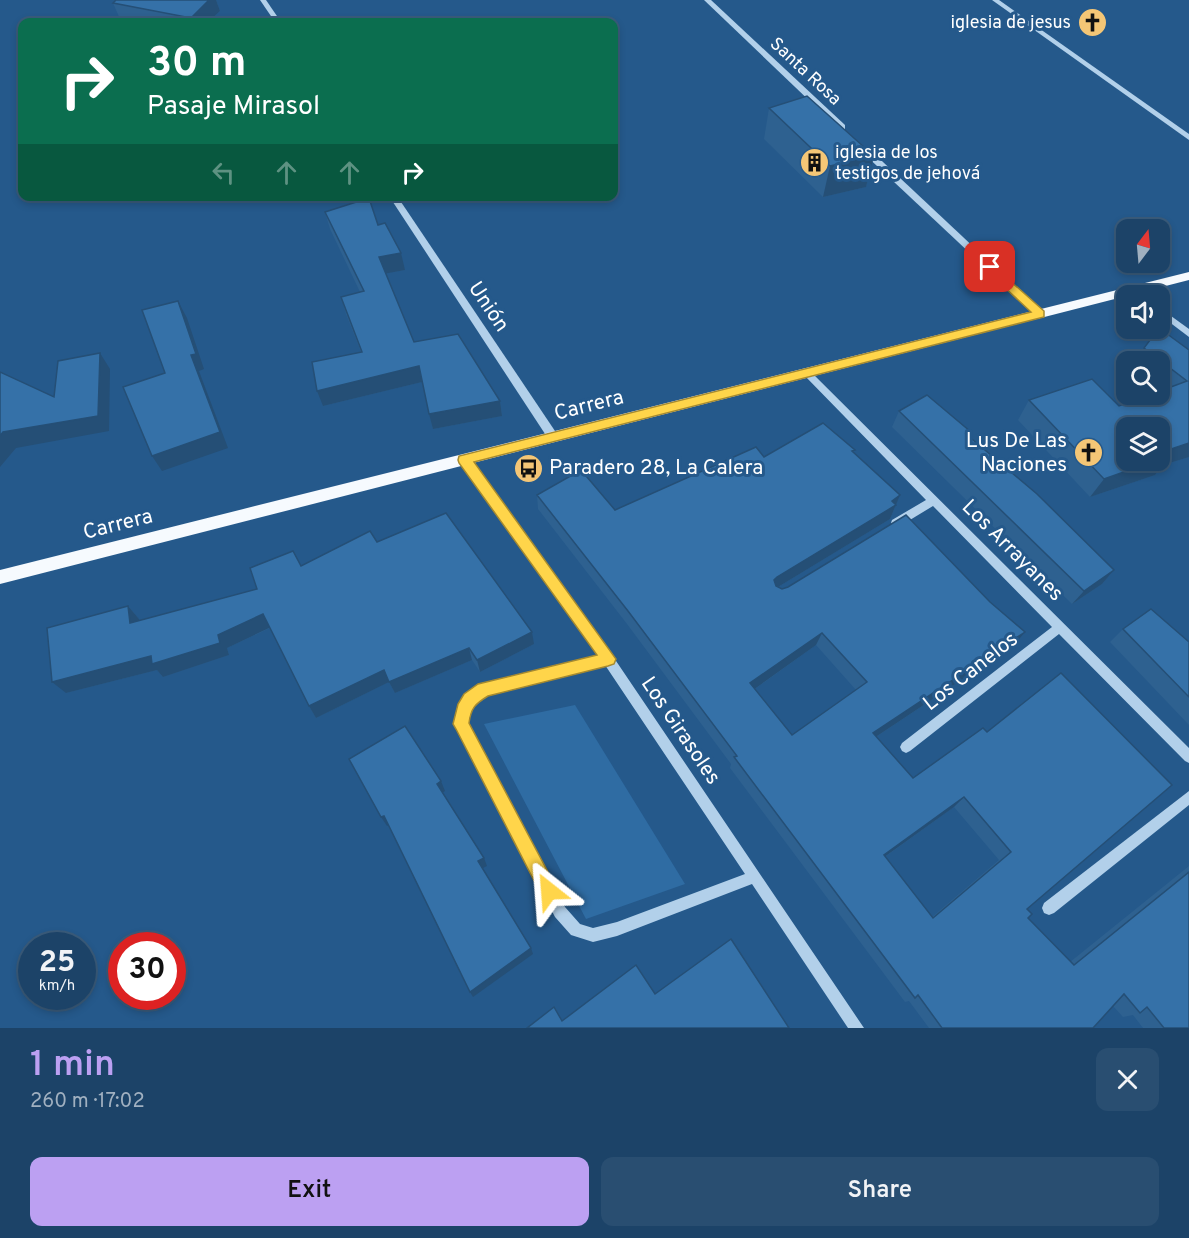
<!DOCTYPE html>
<meta charset="utf-8">
<style>
body{margin:0;font-family:Overpass,sans-serif;background:#294e71;color:#f1f3f6;height:100vh;display:flex;flex-direction:column;font-size:22px;white-space:nowrap}
*{box-sizing:border-box;margin:0}
p{font-size:20px;color:#a0b0c0}
.icon{flex:none;width:33px;height:33px;fill:none;stroke:currentColor;stroke-width:2;stroke-linecap:round;stroke-linejoin:round}
.map{position:relative;height:1028px;overflow:hidden}
.panel{display:flex;flex-direction:column;background:#1c4368;flex:1}
.panel>*{flex:none}
.hud{position:absolute;left:18px;top:18px;width:600px;height:183px;border-radius:12px;box-shadow:0 3px 9px #0003,0 0 0 2px #3a5c7c;background:#0b6e4f;color:#fff;overflow:hidden}
.needle{width:39px;rotate:16deg}
.tools{position:absolute;left:1116px;top:219px;display:grid;gap:12px}
.tools a{display:grid;place-items:center;width:54px;height:54px;border-radius:12px;background:#1c4368;box-shadow:0 3px 9px #0003,0 0 0 2px #3a5c7c;font-size:30px}
.speed{position:absolute;left:18px;top:932px;display:flex;gap:12px;font-size:30px;font-weight:700;text-align:center}
.speed>*{display:grid;place-content:center;width:78px;height:78px;border-radius:50%;background:#1c4368;box-shadow:0 3px 9px #0003,0 0 0 2px #3a5c7c;line-height:1}
.speed small{font-size:15px;font-weight:400}
.speed .limit{border:9px solid #d22;background:#fff;color:#111}
.pin{position:absolute;display:grid;place-items:center;width:51px;height:51px;color:#fff;margin:-26px;border-radius:12px;box-shadow:0 3px 9px #0006}
.me{position:absolute;width:66px;margin:-33px;rotate:332deg;stroke-linejoin:round;filter:drop-shadow(0 0 4px #0008)}
.turn{display:flex;align-items:center;gap:21px;height:126px;padding:0 30px;font-size:27px}
.turn .icon{width:78px;height:78px;stroke-width:2.5}
.turn b{display:block;font-size:42px;line-height:51px}
.lanes{display:flex;align-items:center;height:57px;padding:0 30px;background:#0003;justify-content:center;gap:30px;direction:ltr}
.lanes .off{opacity:.35}
.round{display:grid;place-items:center;flex:none;width:63px;height:63px;border-radius:12px;background:#294e71}
.headline{display:flex;align-items:center;justify-content:space-between;height:102px;padding:0 30px}
h1{font-size:36px;font-weight:600;line-height:45px;color:#bca0f2}
.primary-button{display:flex;gap:12px;margin-top:auto;padding:12px 30px}
.primary-button a{flex:1;height:69px;border-radius:12px;background:#bca0f2;color:#111;font-size:24px;font-weight:600;line-height:69px;text-align:center}
.primary-button a+a{background:#294e71;color:#f1f3f6}
.map>svg:first-child{display:block}
.green{fill:#2f6ca3}
.lines{fill:none;stroke-linecap:round;stroke-linejoin:round}
.minor{fill:#b2d0ea;fill-rule:evenodd}
.major{fill:#f6fafe;fill-rule:evenodd}
.wall{fill:#2e6190;fill-rule:evenodd}
.shaded-wall{fill:#254f76}
.building{fill:#3571a8;stroke:#254f76;stroke-width:1.5;fill-rule:evenodd}
.route{fill:#ffd54a;stroke:#a68a30;stroke-width:1.5}
.labels{text-anchor:middle;dominant-baseline:central;stroke-width:6;stroke-linejoin:round;paint-order:stroke}
.far-poi-label{font-size:18px;fill:#fff;stroke:#25598b;text-anchor:end}
.far-street-label{font-size:18px;fill:#fff;stroke:#25598b}
.street-label{font-size:21px;fill:#fff;stroke:#25598b}
.poi-label{font-size:21px;fill:#fff;stroke:#25598b;text-anchor:end}
</style>
<div class="map">
<svg width="1189" height="1028" viewBox="0 0 1189 1028">
<rect width="100%" height="100%" fill="#25598b"/>
<path class="green" d="M575,705L685,884L586,919L484,724Z"/>
<g class="lines">
<g class="minor">
<path d="M260,0H266L281,22H275Z"/>
<path d="M704,0H711L845,125V129H839Z"/>
<path d="M992,0H999L1189,134V140Z"/>
<path d="M861,147H867L1043,312L1044,314L1043,316H1037L861,151Z"/>
<path d="M389,196H397L557,434L558,437L557,440H549Z"/>
<path d="M1160,308L1189,329V337L1160,315Z"/>
<path d="M807,369L810,371L1189,748V763L1185,761L1059,634L910,751L906,753L902,751L900,747L902,743L1052,627L933,506L900,526H892L891,523L892,520L926,500L804,375L802,373Z"/>
<path d="M464,456L468,457L612,655L864,1028H848L752,884L617,936L593,942L571,935L555,917L455,724L458,712L464,700L480,685L599,656L460,463L459,460ZM605,665L745,874L617,922L593,928L580,924L565,907L467,723L472,707L487,694Z"/>
<path d="M1189,791V805L1054,913L1049,915L1044,913L1042,908L1044,903Z"/>
</g>
<path class="major" d="M1189,272V280L0,584V570Z"/>
</g>
<g class="wall">
<path d="M116,0H216L220,11L208,22H137L120,19L113,3Z"/>
<path d="M769,108L874,156L866,187L823,197L764,139Z"/>
<path d="M325,212L378,225L405,270L386,273L414,342L500,401L502,416L433,429L422,382L323,406L361,352L346,314L341,297L360,292L330,229Z"/>
<path d="M1144,348L1189,350V457L1163,465L1155,475L1090,497L1018,420L1029,400L1119,406L1160,391V362H1135Z"/>
<path d="M899,411L971,432L968,436L1114,570L1102,584L1072,604L892,427Z"/>
<path d="M853,453L896,505L890,519L778,587L782,589L1014,645L876,737L913,778L983,728L1027,909L1028,918L1070,962L1189,866V1028H1143L1133,1015L1123,1017L1113,1006L1093,1028H929L909,1001L905,1002L730,768L731,764L627,624L538,509L537,495L615,510ZM816,645L856,690L792,735L755,689ZM954,807L999,860L932,917L885,857Z"/>
<path d="M377,542L534,644L480,672L472,660L395,693L389,682L316,718L309,706L270,628L227,648L229,655L163,677L157,670L66,693L128,606L139,619V621L257,589L301,566Z"/>
<path d="M1123,629L1189,642V725L1110,642Z"/>
</g>
<g class="shaded-wall">
<path d="M209,0H216L220,11L208,22H193L191,18Z"/>
<path d="M874,156L866,187L823,197L830,166Z"/>
<path d="M401,253L405,270L383,274L379,257Z"/>
<path d="M178,301L187,318L204,369L199,371L228,448L162,471L152,456L191,355Z"/>
<path d="M100,353L110,369L109,431L16,448L0,467V436L3,432L98,416Z"/>
<path d="M419,366L422,382L323,406L317,391Z"/>
<path d="M500,401L502,416L433,429L429,414Z"/>
<path d="M1189,443V457L1163,465L1155,475L1090,497L1104,479L1157,460H1160V457L1165,451Z"/>
<path d="M900,495L890,519L773,590L774,580L777,577Z"/>
<path d="M1114,570L1102,584L1072,604L1084,591Z"/>
<path d="M128,606L139,619L142,636L130,623Z"/>
<path d="M263,614L271,627L227,648L229,655L163,677L157,670L66,693L52,682L151,656L218,635Z"/>
<path d="M532,632L534,644L480,672L477,660Z"/>
<path d="M1025,632L1014,645L865,744L873,733Z"/>
<path d="M822,633L816,645L746,695L750,683Z"/>
<path d="M469,648L472,660L395,693L389,682Z"/>
<path d="M384,670L389,682L316,718L309,706Z"/>
<path d="M441,781L445,791L442,793L437,784Z"/>
<path d="M964,797L954,807L876,863L884,855Z"/>
<path d="M384,816L389,825L387,826L381,817Z"/>
<path d="M484,858L487,866L481,869L478,861Z"/>
<path d="M531,948L533,954L473,997L470,992Z"/>
</g>
<g class="building">
<path d="M116,0H209L191,18L113,3Z"/>
<path d="M807,96L874,156L830,166L769,108Z"/>
<path d="M369,198L378,225L385,223L401,253L379,257L414,342L458,334L500,401L429,414L419,366L317,391L312,362L362,352L341,297L364,291L325,212Z"/>
<path d="M178,301L196,354L191,355L220,432L152,456L123,387L165,373L142,310Z"/>
<path d="M1159,328L1189,350V443L1165,451L1170,456L1160,460V428H1126V460H1158L1104,479L1029,400L1092,379L1119,406L1151,394H1160V391L1187,381L1144,348Z"/>
<path d="M100,353L98,416L3,432L0,436V372L54,397L58,361Z"/>
<path d="M927,395L971,432L966,434L1037,494L1114,570L1084,591L899,411Z"/>
<path d="M823,423L855,450L852,451L900,495L892,501L896,505L777,577L774,580L776,586L782,589L788,587L906,515L990,602L1025,632L873,733L913,778L983,728L987,732L1061,673L1172,785L1027,909L1032,914L1028,918L1074,965L1189,872V1028H1164L1147,1007L1140,1013L1124,994L1093,1028H942L918,995L915,998L734,757L737,756L628,611L537,495L581,470L615,510L756,447L764,457ZM822,633L867,682L792,735L750,683ZM964,797L1011,852L933,918L884,855Z"/>
<path d="M446,513L532,632L477,660L469,648L389,682L384,670L309,706L263,614L218,635L220,643L152,664L151,656L52,682L47,628L128,606L130,623L257,589L250,568L293,551L301,566L370,531L377,542Z"/>
<path d="M1151,609L1189,642V697L1123,629Z"/>
<path d="M405,726L441,781L437,784L484,858L478,861L531,948L470,992L384,816L381,817L349,759Z"/>
<path d="M731,939L789,1028H527L554,1007L562,1021L636,965L655,994Z"/>
</g>
<path class="route" d="M990,263L1044,311V317L474,462L616,659L614,664L608,666L488,696C475,704 471,708 469,723L558,891L555,898L549,900L543,898L456,729L453,724L458,704L464,694L478,684L597,655L459,463L458,460L459,456L1031,312L986,270V264Z"/>
<defs>
<symbol id="church-disc" viewBox="-11 -11 22 22"><circle r="9.5" fill="#f4c676" stroke="#25598b"/><path d="M-1.2-6h2.4v3.5h3.3v2.4h-3.3V6h-2.4V-.1h-3.3v-2.4h3.3Z" fill="#111"/></symbol>
<symbol id="building-disc" viewBox="-11 -11 22 22"><circle r="9.5" fill="#f4c676" stroke="#25598b"/><path d="M-4-6H4V6H1V3H-1V6H-4ZM-2.5-4.3h1.7v1.8h-1.7ZM.8-4.3h1.7v1.8H.8ZM-2.5-1h1.7V.8h-1.7ZM.8-1h1.7V.8H.8Z" fill="#111"/></symbol>
<symbol id="bus-disc" viewBox="-11 -11 22 22"><circle r="9.5" fill="#f4c676" stroke="#25598b"/><path d="M-5-6H5V4H4V6H2V4H-2V6H-4V4H-5ZM-3.5-4V0h7V-4ZM-3.5 1.2v1.5H-2V1.2ZM2 1.2v1.5H3.5V1.2Z" fill="#111"/></symbol>
</defs>
<g fill-rule="evenodd">
<use href="#church-disc" x="1076" y="6" width="33" height="33"/>
<use href="#building-disc" x="798" y="146" width="33" height="33"/>
<use href="#church-disc" x="1072" y="436" width="33" height="33"/>
<use href="#bus-disc" x="512" y="452" width="33" height="33"/>
</g>
<g class="labels">
<g class="far-poi-label">
<text x="1071" y="23">iglesia de jesus</text>
<text x="835" y="153" text-anchor="start">iglesia de los<tspan x="835" dy="21">testigos de jehová</tspan></text>
</g>
<g class="far-street-label">
<text transform="translate(805 72) rotate(43)">Santa Rosa</text>
</g>
<g class="street-label">
<text transform="translate(488 307) rotate(56)">Unión</text>
<text transform="translate(589 406) rotate(-14)">Carrera</text>
<text transform="translate(118 525) rotate(-14)">Carrera</text>
<text transform="translate(1012 551) rotate(45)">Los Arrayanes</text>
<text transform="translate(971 672) rotate(-38)">Los Canelos</text>
<text transform="translate(680 731) rotate(56)">Los Girasoles</text>
</g>
<g class="poi-label">
<text x="1067" y="441">Lus De Las<tspan x="1067" dy="24">Naciones</tspan></text>
<text x="549" y="468" text-anchor="start">Paradero 28, La Calera</text>
</g>
</g>
</svg>
<div class="tools">
<a><svg class="needle" viewBox="-14 -14 28 28"><path d="M0-13l5 13h-10z" fill="#e53935"/><path d="M0 13l5-13h-10z" fill="#a0b0c0"/></svg></a>
<a><svg class="icon" aria-label="sound" viewBox="0 0 24 24"><path d="M4 9h4l5-4v14l-5-4H4zM17 9q2 3 0 6"/></svg></a>
<a><svg class="icon" aria-label="search" viewBox="0 0 24 24"><circle cx="10" cy="10" r="6"/><path d="M15 15l6 6"/></svg></a>
<a><svg class="icon" aria-label="layers" viewBox="0 0 24 24"><path d="M12 4l9 5-9 5-9-5zM3 14l9 5 9-5"/></svg></a>
</div>
<div class="speed"><div>25<small>km/h</small></div><div class="limit">30</div></div>
<div class="pin" style="left:990px;top:267px;background:#d93025"><svg class="icon" aria-label="arrive" viewBox="0 0 24 24"><path d="M6 21V4h12l-3 4 3 4H6"/></svg></div>
<svg class="me" style="left:549px;top:891px" viewBox="-20 -20 40 40"><path d="M0-17L14 15 0 8-14 15z" fill="#ffd54a" stroke="#fff" stroke-width="4"/></svg>
<div class="hud">
<div class="turn"><svg class="icon" aria-label="right" viewBox="0 0 24 24"><path d="M7 20v-9h11M14 6l5 5-5 5"/></svg><div><b>30 m</b>Pasaje Mirasol</div></div>
<div class="lanes"><svg class="icon off" aria-label="left" viewBox="0 0 24 24"><path d="M17 20v-9H6M10 6l-5 5 5 5"/></svg><svg class="icon off" aria-label="ahead" viewBox="0 0 24 24"><path d="M12 20V5M6 11l6-6 6 6"/></svg><svg class="icon off" aria-label="ahead" viewBox="0 0 24 24"><path d="M12 20V5M6 11l6-6 6 6"/></svg><svg class="icon" aria-label="right" viewBox="0 0 24 24"><path d="M7 20v-9h11M14 6l5 5-5 5"/></svg></div>
</div>
</div>
<section class="panel">
<div class="headline"><div><h1>1 min</h1><p>260 m · 17:02</p></div><a class="round"><svg class="icon" aria-label="close" viewBox="0 0 24 24"><path d="M6 6l12 12M18 6L6 18"/></svg></a></div>
<div class="primary-button"><a>Exit</a><a>Share</a></div>
</section>
